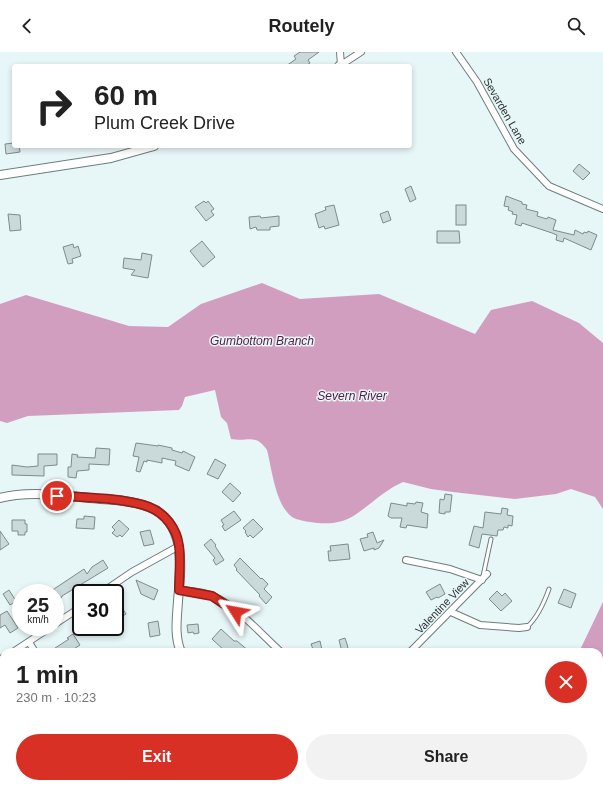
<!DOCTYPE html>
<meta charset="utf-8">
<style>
body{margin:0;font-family:Arial,sans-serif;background:#f2f2f2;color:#222;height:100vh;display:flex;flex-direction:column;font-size:15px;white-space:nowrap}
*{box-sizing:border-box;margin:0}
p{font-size:13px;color:#767676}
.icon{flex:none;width:22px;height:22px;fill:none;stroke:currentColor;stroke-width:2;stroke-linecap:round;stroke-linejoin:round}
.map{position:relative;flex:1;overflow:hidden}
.panel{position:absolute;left:0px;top:596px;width:603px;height:140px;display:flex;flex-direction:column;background:#fff;border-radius:12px 12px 0 0;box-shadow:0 2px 6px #0003}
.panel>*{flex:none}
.top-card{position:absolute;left:12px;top:12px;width:400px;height:84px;border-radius:4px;box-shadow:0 2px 6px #0003;background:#fff;color:#222;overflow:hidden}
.speed{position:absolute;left:12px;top:532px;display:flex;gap:8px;font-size:20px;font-weight:700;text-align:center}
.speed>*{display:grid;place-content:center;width:52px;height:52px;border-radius:50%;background:#fff;box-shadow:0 2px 6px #0003;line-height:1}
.speed small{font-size:10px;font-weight:400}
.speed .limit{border:2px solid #111;border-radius:6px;background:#fff;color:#111}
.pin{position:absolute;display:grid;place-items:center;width:34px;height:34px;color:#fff;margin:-17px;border:2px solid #fff;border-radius:50%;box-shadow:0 1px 4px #0007}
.me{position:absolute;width:44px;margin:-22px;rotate:304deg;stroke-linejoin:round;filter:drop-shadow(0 0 3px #0008)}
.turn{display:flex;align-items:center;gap:14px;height:84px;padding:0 16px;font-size:18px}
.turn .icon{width:52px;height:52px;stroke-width:2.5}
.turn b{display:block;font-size:28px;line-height:34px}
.round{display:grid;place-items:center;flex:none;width:42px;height:42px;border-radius:21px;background:#f2f2f2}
.overview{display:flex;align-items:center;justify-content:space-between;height:68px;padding:0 16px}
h1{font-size:24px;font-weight:700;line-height:30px}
.action{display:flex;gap:8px;margin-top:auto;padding:8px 16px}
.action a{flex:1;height:46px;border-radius:24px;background:#d93025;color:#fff;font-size:16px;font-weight:700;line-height:46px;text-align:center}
.action a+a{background:#f2f2f2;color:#222}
header{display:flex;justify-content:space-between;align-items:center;height:52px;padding:0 16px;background:#fff;font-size:18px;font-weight:700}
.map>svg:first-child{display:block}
.water{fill:#d29ebf}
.building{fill:#cad9da;stroke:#7d8b8c}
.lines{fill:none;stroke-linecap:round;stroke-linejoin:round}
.lane-casing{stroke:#6e7c7d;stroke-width:5}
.street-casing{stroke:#6e7c7d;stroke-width:8}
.secondary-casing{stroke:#6e7c7d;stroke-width:10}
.lane{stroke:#fff;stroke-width:3}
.street{stroke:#fff;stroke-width:6}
.secondary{stroke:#fff;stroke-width:8}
.route-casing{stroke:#8d1f18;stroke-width:10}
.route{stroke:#d93025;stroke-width:7}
.labels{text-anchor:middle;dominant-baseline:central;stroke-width:3;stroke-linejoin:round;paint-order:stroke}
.street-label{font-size:11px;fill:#2d3233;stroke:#e7f6f7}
.water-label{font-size:12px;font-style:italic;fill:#561945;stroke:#e7f6f7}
</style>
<header><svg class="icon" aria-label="back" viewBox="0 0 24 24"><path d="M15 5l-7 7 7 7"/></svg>Routely<svg class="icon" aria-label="search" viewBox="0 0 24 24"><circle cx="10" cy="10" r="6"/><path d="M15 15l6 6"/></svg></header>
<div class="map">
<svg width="603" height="736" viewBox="0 0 603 736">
<rect width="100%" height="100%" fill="#e7f6f7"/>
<g class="water">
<path d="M262,231L300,247L379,242L475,282L491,258L532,249L579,271L603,291V457L595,445L571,437L556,442L515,447L453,440L431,437L403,430C385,438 371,452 355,463C342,471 332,472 317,471C310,470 302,469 296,467C276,459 272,417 267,398C255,381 249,390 231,387L227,371L221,365L215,338L185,345L182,354L179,358L28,364L7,371L0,369V252L26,243L129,274L168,275L201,252Z"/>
<path d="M603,550V736H365L364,732H599V600H579Z"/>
</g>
<g class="building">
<path d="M300,0H319L308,8L310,11L305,14H286L296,7L294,4Z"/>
<path d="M14,91V94H19L20,100L6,102L5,92Z"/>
<path d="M579,112L590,121L583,128L573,119Z"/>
<path d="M411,134L416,147L410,150L405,137Z"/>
<path d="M506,144L522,150V152L527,153L526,157L538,160L537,164L547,167L548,165L556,168L553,178L574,183L575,178L583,182L584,180L587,181L588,179L597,183L591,198L564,186L563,190L556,188L557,183L552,181L522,171L521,174L515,172L517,163L512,162L513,160L508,158L509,155L504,154Z"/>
<path d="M204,149L206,151L208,149L214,157L211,159L214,163L206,169L195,155Z"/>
<path d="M334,153L339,173L325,177L324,174L319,176L315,162L326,158L325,155Z"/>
<rect x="456" y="153" width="10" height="20"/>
<path d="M388,159L391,168L383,171L380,162Z"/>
<path d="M8,162L20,163L21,178L10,179Z"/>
<path d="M260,164L261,166L279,164V174L270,175V178H257L256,175L250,177L249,165Z"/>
<path d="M437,179H459L460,191H437Z"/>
<path d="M202,189L215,205L203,215L190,199Z"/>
<path d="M73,192L74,196L78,194L81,204L72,207L73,211L68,212L63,195Z"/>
<path d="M142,201L152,203L148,226L131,223L135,218L123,216L124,206L141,208Z"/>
<path d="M136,391L158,394V393L172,396V398L182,401L183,399L195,405L189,419L175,413L176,409L162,406V411L147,408V410L144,409L140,420L136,419L139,405L133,404Z"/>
<path d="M96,396L110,397L109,413L89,412V418L77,419L76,426L68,425V415H71L72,402L78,403L77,405L95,406Z"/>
<path d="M38,402H57V413L44,414V424L12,423V413L27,415L38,414Z"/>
<path d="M215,407L226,413L218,427L207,422Z"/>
<path d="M230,431L241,441L233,450L222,440Z"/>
<path d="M445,442L452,443L450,460H445V462L439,461L440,447L444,448Z"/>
<path d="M416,450L423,451L421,460L428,462L427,476L407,473L406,476L400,475L402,466H391L388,464L391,451L407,454V451L415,452Z"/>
<path d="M502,456L508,457L507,463L513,464L512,474L508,473V476L504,475L503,478H498L497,484L482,482L479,496L469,493L474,474L483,476L485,460L501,462Z"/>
<path d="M234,459L241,468L225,479L222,474L224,473L221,468Z"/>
<path d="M84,464L95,465L94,477L76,476L77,467H84Z"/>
<path d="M253,467L263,477L253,486L250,483L248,485L245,480L246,479L243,476Z"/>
<path d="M12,468H25V472H27V480H25V483H18V479H12Z"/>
<path d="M119,468L129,477L122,485L120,483L117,485L112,481L115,478L112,475Z"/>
<path d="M150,478L154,492L144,494L140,480Z"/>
<path d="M0,479L9,492L0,498Z"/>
<path d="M373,480L377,491L384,488L379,496L374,498V496L364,499L360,487L368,485L367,482Z"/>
<path d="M211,487L216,493L215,494L224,508L216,513L213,508L215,506L204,493Z"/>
<path d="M348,492L350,507L329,509L328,499H331L330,494Z"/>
<path d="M240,506L261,527L262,526L268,532L264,537L272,545L266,552L259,544L260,543L236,518L237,517L234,513Z"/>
<path d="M103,508L108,516L62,544V545L55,550V541H48L84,517L87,522L92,515Z"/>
<path d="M136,528L158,538L154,548L141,542Z"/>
<path d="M440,532L445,542L438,546L437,545L431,548L426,540Z"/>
<path d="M564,537L576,542L571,556L558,551Z"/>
<path d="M9,538L16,549L10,553L3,542Z"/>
<path d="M497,539L502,544L505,541L512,549L501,559L489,547Z"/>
<path d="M121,554L126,562L115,569V558Z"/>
<path d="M7,559L18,576L10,581L5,573L0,576V563Z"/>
<path d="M158,569L160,583L150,585L148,571Z"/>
<path d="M198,572L199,581L194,582L193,580L188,581L187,573Z"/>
<path d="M221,577L234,589H237L250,600H226L212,587Z"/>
<path d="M73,582L80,593L69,600H49L69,587L67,586Z"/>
<path d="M345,586L347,592L349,600H342L339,588Z"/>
<path d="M320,589L322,598L314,600L311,592Z"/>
</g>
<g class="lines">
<defs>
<g id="lane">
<path d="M483,524L491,487"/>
<path d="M527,575C538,565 544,551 549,537"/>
</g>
<g id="street">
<path d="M340,0L341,13L361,0"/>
<path d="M456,0L477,30L514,97L549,134L603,157"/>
<path d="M406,508L450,517L482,528"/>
<path d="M179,538C190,539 203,539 213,544C239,556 260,581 281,600"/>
<path d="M101,541L132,520L179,494"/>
<path d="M451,560L480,573L519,576L527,575"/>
<path d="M55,572L81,555"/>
<path d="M29,590L35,600"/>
<path d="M13,600L51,575"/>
<path d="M410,600L487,522"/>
<path d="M0,608L4,605"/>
<path d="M0,732L22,733L34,736"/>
<path d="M120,732L122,736"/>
<path d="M82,736L90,732"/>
<path d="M152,736L159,732"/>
<path d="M309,736L311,732"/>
</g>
<g id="secondary">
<path d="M339,14L341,13"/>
<path d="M0,123L111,106L154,94"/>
<path d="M0,446C28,438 71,444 100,447C116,448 134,449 149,455C187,470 181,516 178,549C177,566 174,584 181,600"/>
</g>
</defs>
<use href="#lane" class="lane-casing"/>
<use href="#street" class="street-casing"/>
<use href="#secondary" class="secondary-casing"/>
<use href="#lane" class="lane"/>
<use href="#street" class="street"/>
<use href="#secondary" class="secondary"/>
</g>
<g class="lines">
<defs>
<path id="route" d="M57,444C82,445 125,446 149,455C165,461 177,477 179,494C181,508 179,524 179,538L212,544L236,560"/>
</defs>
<use href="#route" class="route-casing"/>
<use href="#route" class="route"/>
</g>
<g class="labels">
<g class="street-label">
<text transform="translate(505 59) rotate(60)">Sevarden Lane</text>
<text transform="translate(442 554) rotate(-46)">Valentine View</text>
</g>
<g class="water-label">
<text x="262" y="289">Gumbottom Branch</text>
<text x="352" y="344">Severn River</text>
</g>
</g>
</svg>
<div class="speed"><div>25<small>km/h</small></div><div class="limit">30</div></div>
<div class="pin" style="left:57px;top:444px;background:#d93025"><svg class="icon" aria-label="arrive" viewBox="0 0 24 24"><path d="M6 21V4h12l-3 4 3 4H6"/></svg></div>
<svg class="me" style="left:236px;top:560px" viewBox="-20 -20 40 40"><path d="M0-17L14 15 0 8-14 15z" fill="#d93025" stroke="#fff" stroke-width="4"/></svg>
<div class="top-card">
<div class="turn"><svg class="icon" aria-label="right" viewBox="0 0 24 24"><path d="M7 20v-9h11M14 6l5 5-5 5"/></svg><div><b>60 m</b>Plum Creek Drive</div></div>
</div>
<section class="panel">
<div class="overview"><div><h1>1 min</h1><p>230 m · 10:23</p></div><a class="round" style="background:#d93025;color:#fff"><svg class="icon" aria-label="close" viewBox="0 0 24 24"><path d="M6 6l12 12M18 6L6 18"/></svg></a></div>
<div class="action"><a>Exit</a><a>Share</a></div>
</section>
</div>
